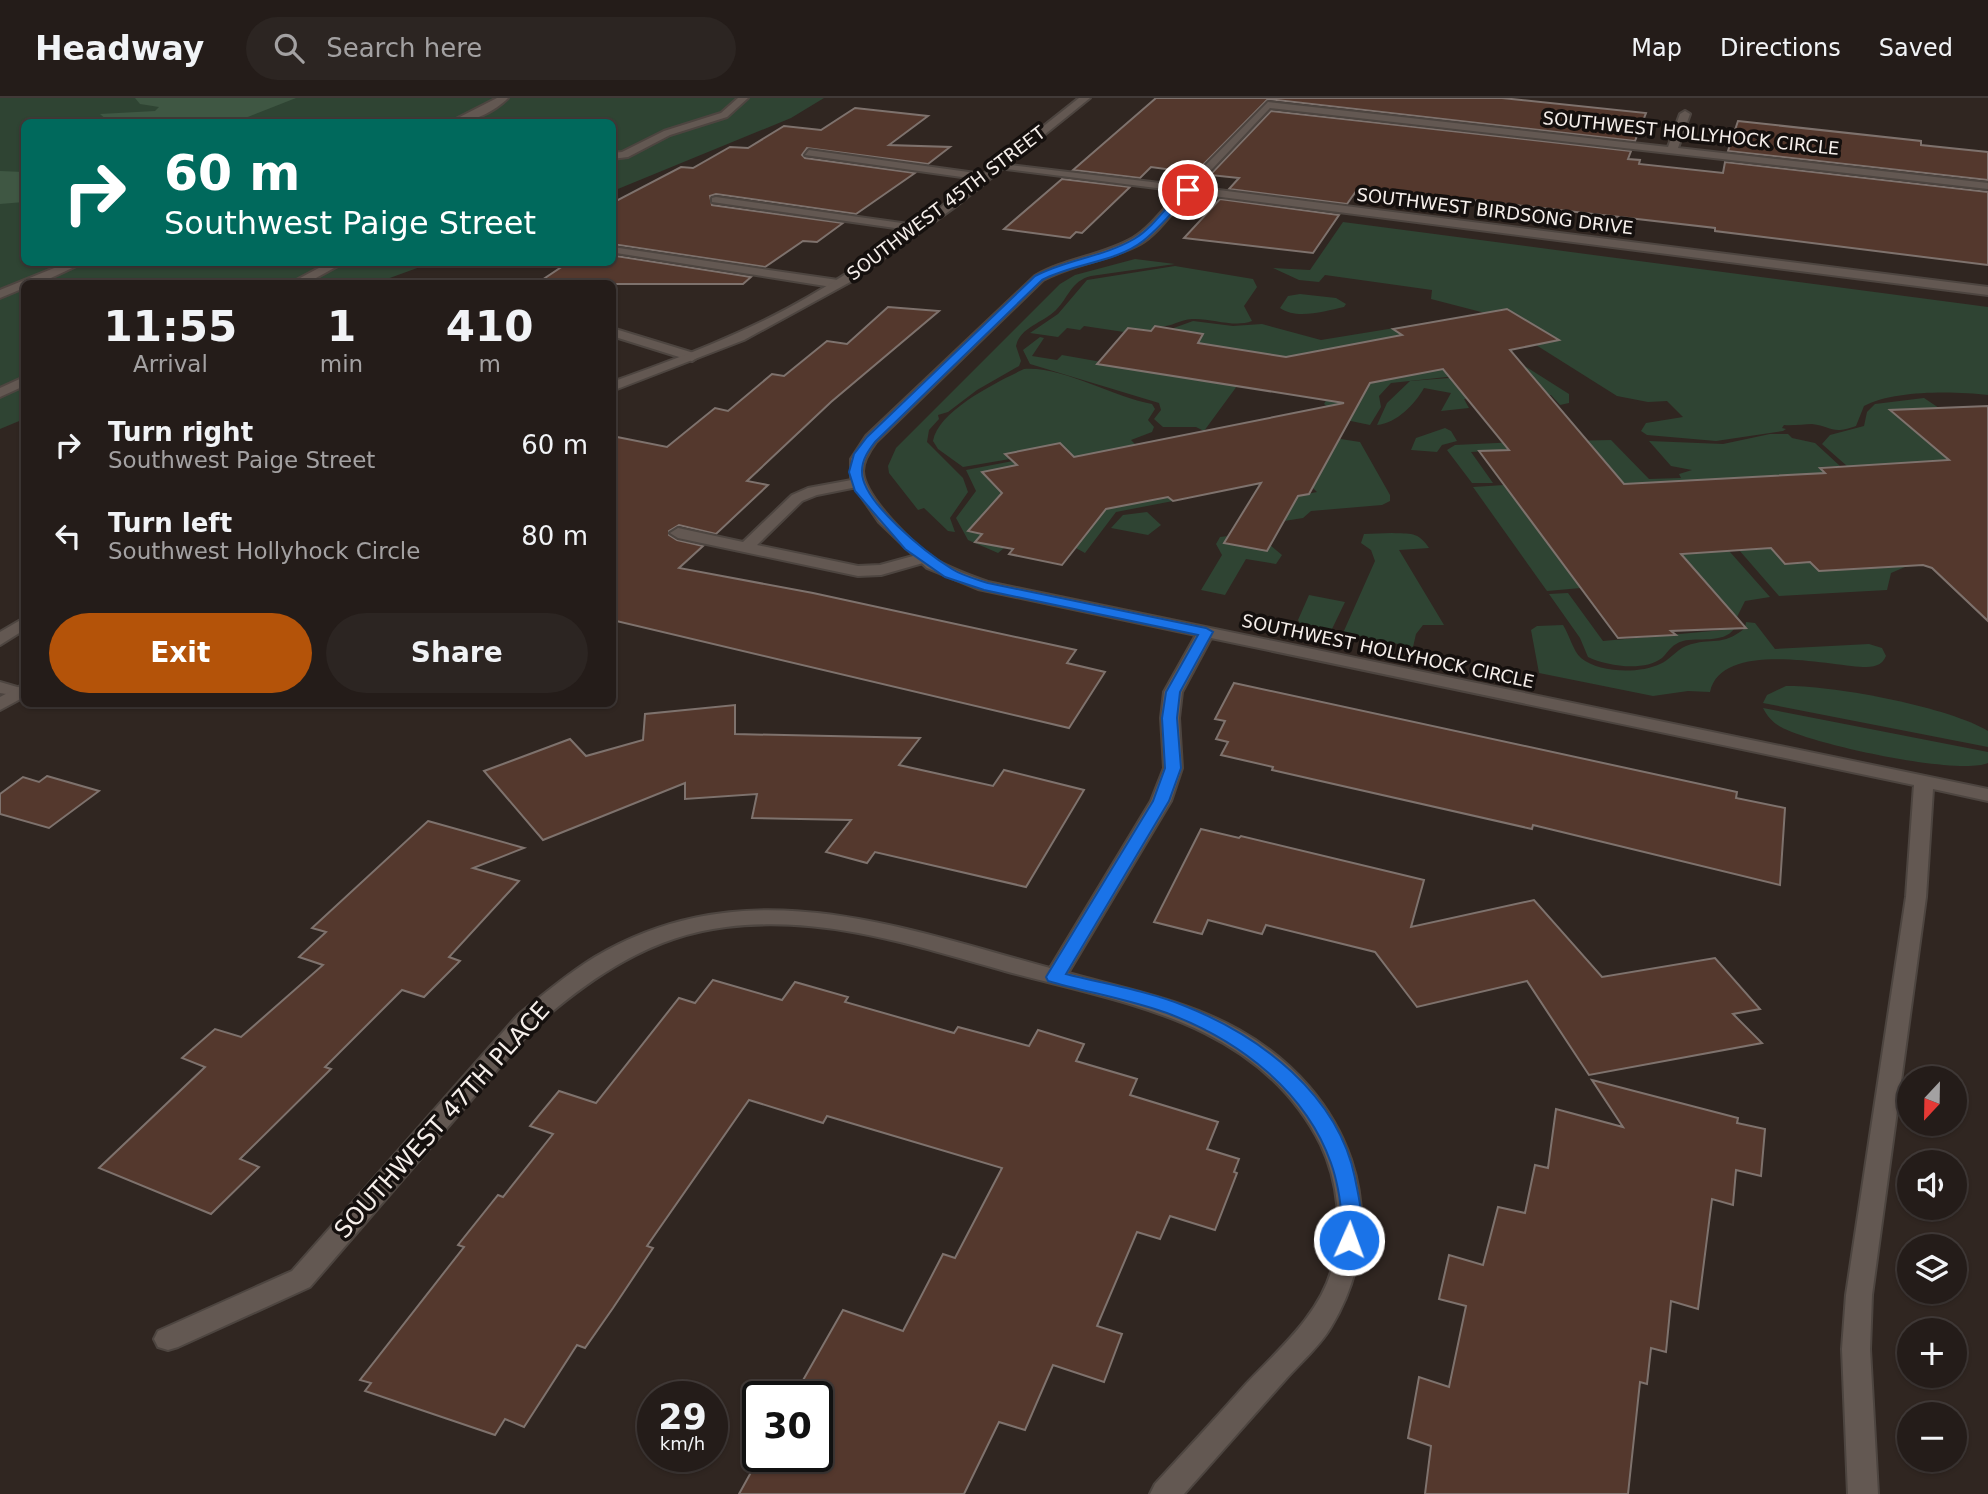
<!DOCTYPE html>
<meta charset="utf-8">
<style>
body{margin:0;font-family:"DejaVu Sans",sans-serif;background:#2c2522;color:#f1f3f6;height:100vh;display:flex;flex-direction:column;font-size:26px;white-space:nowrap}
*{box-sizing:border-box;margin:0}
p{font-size:23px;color:#a3a1a2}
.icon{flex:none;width:38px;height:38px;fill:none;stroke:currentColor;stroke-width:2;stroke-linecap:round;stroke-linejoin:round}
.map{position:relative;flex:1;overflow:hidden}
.side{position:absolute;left:21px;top:182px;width:595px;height:427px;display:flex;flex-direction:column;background:#241c19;border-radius:10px;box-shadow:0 2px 5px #0004,0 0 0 2px #413a38}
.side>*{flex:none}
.banner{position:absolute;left:21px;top:21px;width:595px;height:147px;border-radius:10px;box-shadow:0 2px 5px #0004,0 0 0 2px #413a38;background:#00695c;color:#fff;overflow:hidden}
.needle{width:46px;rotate:202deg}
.tools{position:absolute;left:1897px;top:968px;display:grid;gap:14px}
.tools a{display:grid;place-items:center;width:70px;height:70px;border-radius:50%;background:#241c19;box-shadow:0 2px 5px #0004,0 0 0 2px #413a38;font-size:35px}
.speed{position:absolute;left:637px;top:1283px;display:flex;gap:14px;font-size:35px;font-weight:700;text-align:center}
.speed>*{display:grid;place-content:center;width:91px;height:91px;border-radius:50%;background:#241c19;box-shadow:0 2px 5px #0004,0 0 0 2px #413a38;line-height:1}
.speed small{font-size:18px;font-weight:400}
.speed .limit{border:4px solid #111;border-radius:10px;background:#fff;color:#111}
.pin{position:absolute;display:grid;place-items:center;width:60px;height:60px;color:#fff;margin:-30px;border:4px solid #fff;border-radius:50%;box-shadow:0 2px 7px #0007}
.me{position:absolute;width:77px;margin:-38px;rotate:2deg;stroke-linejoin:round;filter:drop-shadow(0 0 5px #0008)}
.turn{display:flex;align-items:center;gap:24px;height:147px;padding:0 28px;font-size:32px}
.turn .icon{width:91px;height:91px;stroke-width:2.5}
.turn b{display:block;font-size:49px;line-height:60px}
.eta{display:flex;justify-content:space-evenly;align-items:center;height:119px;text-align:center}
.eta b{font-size:42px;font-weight:700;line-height:49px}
.button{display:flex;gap:14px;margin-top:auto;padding:14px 28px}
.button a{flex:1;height:80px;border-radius:42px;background:#b45309;color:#fff;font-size:28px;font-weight:700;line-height:80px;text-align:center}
.button a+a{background:#2c2522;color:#f1f3f6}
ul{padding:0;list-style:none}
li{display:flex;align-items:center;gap:21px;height:91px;padding:0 28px}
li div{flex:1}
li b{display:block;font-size:26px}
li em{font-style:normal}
header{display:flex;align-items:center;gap:42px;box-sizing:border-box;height:98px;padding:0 35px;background:#241c19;border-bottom:2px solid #413a38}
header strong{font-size:33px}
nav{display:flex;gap:38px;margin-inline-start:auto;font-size:24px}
.search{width:490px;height:63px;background:#2c2522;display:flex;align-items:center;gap:18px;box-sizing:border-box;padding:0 24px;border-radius:38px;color:#a3a1a2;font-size:26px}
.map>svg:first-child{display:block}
.green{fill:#2f4433}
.forest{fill:#3f5743}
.building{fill:#54382d;stroke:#7e726d;stroke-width:2}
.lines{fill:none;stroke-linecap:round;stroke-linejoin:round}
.service-casing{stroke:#4d4540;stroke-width:4}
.minor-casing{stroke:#4d4540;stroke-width:4}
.tertiary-casing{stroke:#4d4540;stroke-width:4}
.service{fill:#635852;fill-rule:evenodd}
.minor{fill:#635852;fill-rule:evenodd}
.tertiary{fill:#635852;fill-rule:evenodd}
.route{fill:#1a73e8;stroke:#114b97;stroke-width:2}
.labels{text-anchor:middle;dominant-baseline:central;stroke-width:7;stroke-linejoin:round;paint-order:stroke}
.far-street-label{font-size:18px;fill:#f5eeea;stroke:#15100e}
.near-street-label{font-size:24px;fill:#f5eeea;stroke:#15100e}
</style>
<header>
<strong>Headway</strong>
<div class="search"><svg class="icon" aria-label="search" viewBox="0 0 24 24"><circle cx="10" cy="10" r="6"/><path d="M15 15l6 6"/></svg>Search here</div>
<nav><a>Map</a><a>Directions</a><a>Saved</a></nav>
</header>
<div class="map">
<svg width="1988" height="1396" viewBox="0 0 1988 1396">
<rect width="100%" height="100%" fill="#302621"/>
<g class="green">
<path d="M0,0H824L791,20L613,93L612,24H24V164L431,165L376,185L24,186V321L0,331Z"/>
<path d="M1343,124L1988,209V297C1954,293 1894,292 1864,308L1856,328C1832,337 1831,328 1812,326C1804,326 1792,328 1784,327L1782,330L1786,331L1783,333L1716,343L1647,337L1641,333L1646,325L1683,319L1667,303L1648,304L1617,298L1536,247L1559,242L1506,211L1485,215L1431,201L1432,192L1325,177L1319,184L1299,182L1273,170L1310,172Z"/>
<path d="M1135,161L1175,166L1091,178C1071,183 1069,199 1056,212C1043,225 1020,229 1016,248L1021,263L1019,268L977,292L948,314L938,317L939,321L929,332L927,344L963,380L968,394L950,420L955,434L948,433L924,410L918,412L889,375L888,368L896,350L1060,186L1075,177Z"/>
<path d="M1175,168L1253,181L1257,189L1244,208L1252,223C1234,230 1212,220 1192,221C1178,222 1169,231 1155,228L1151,233L1128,230L1124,234L1084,228L1080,232L1067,230L1058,239L1030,235L1058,216L1087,182Z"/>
<path d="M1300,196L1336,200L1346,206L1344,209C1325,213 1297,222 1280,210L1288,198Z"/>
<path d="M1193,223L1233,228L1262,226L1321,242L1419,226L1399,234L1406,240L1399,238L1286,259L1198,245L1202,236L1171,231Z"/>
<path d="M1040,239L1044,240L1032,258L1057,262L1062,257L1237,288L1204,333L1196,329H1163L1154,321L1161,312L1159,305L1030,266L1023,252Z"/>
<path d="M1512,260L1569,296V305L1560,307L1551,297L1464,301L1469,310L1441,313L1451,295L1424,290C1415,306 1397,325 1377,327L1387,305L1410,283L1475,278Z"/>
<path d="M1455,269L1465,277L1391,285L1379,298L1381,309L1370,327L1346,322L1324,306L1332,292Z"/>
<path d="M1024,271C1063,268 1115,300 1152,306L1155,311L1148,322L1154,329L1152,334L1131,342L1136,347L1080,365L1060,345L1006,356L1010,361L963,369L938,351L933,343C938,312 999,283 1024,271Z"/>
<path d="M1924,300L1939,310L1891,313L1924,341H1935L1969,370L1883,375L1873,367L1847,368L1822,346L1830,337L1864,328L1867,314L1875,306Z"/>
<path d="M1445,330L1451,333L1457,343L1442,347L1437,354L1411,352L1416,340Z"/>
<path d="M1770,336H1788L1792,340L1815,345L1840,368L1820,369L1829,378L1707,381L1623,394L1607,365L1588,343L1524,344L1611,342L1649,381L1681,380L1679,376L1692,372L1671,368L1649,343L1723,346Z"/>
<path d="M1328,339L1360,344L1390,397V403L1382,407L1311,413L1303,420L1284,423L1254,394L1264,392L1277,402L1317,394L1310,387Z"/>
<path d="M1518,344L1523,351L1471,354L1493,385H1472L1447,352L1455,347Z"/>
<path d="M1013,363L1017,367L983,374L1002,395L968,433L982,436L976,444L1004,450L998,455L968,442L956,420L976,393L966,372Z"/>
<path d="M1504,387L1581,490L1547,493L1473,389Z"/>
<path d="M1168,399L1173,403L1116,414L1085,455L1074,449L1098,413Z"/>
<path d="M1147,414L1161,427L1148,437L1111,430L1123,417Z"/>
<path d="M1392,435C1410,436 1418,433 1429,450L1399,452L1444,527H1423L1416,536L1413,549L1343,535L1375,463L1371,452L1361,445L1364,436Z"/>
<path d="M1228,438L1267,453L1270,447L1282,457L1276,466L1246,461L1225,497L1201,492L1222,457L1216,446L1220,439Z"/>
<path d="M1722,445L1770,499L1745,503L1737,519L1711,490L1705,491L1669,448Z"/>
<path d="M1771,450L1785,466L1810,464L1819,473L1912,466L1891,475L1887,492L1779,498L1739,452Z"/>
<path d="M1568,495L1603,543L1734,531C1723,546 1698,539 1683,543C1672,546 1669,553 1662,560C1644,574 1607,568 1588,559L1580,540L1549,496Z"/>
<path d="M1309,497L1345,504L1332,531L1325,533L1300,525L1298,522Z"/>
<path d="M1746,524L1755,525L1775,551L1869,546L1882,550L1886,558C1882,568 1873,569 1863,569C1827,567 1721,542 1710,594L1688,593L1653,598L1539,575L1531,532L1537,528L1563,527C1569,536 1573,553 1581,560C1599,575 1639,576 1660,566C1670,562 1676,552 1686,548C1713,538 1721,550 1745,530Z"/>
<path d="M1786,588C1832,587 1949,609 1988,633V649L1763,605L1767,597Z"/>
<path d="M1763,610L1988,654V665C1958,678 1811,646 1781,629C1773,625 1767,618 1763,610Z"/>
</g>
<g class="forest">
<path d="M135,0H296L235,24H115L108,23L100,16L155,13L159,9L140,6Z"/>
<path d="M0,73L24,74V104L0,106Z"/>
</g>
<g class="building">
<path d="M1156,0H1502L1646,15L1635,43L1268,1L1195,75L1151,69L1140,80L1073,72Z"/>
<path d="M855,10L928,18L889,47L950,49L928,66L807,50L802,57L805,60L915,75L856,116L716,96L710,98L712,107L843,125L817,144L803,143L765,169L612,146V105L681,69L693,70L730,49L748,50L784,28L821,32Z"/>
<path d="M1271,13L1631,53L1628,61L1640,62L1639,66L1723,75L1725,64L1988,94V167L1715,133V130L1359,89L1347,106L1229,91L1239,80L1210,77Z"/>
<path d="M1738,23L1921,43V47L1988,54V82L1728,53Z"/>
<path d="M1062,81L1130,89L1082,135L1076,134L1070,140L1004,131Z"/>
<path d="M1220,101L1339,117L1313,155L1184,140Z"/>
<path d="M612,158H616L751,179L743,186H536L569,164H612Z"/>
<path d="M888,209L939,213L831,304L747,383L768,387L716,436L679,427L669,433V437L677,442L703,448L679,470L813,495L1076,552L1067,565L1105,574L1069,630L612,522V338L667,349L715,310L728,313L772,276L784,278L827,243L847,246Z"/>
<path d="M1507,211L1559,242L1510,252L1624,386L1825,375L1820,370L1949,362L1890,312L1988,308V523L1932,470L1923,467L1819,473L1810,464L1785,466L1771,450L1681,456L1746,530L1671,533L1676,537L1618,540L1479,353L1509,352L1443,271L1370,285L1309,396L1298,398L1267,453L1224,445L1261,385L1173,403L1168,399L1106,411L1062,467L1009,456L1013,451L975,444L982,436L968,433L1002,395L982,374L1017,367L1005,356L1060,345L1074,359L1344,305L1097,266L1128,230L1151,233L1155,228L1203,236L1198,245L1286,259L1402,237L1393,231Z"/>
<path d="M1234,585L1737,694L1736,700L1785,710L1780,787L1533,727L1532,731L1272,672L1273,669L1221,657L1228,644L1216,641L1225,623L1215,621Z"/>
<path d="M735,607V636L920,640L899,667L993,688L1004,672L1084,692L1026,789L875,754L867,765L826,754L851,722L752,720L757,696L685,701V685L543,742L484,673L570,641L586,658L643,642L645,616Z"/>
<path d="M47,678L99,693L49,730L0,716V696L23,679L39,684Z"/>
<path d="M428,723L524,750L473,770L519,783L449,859L460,863L424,899L402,892L325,969L331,971L240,1061L259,1069L211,1116L99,1070L205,969L182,960L215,931L241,939L323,867L299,859L326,834L312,830Z"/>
<path d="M1201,731L1239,740L1241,738L1424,782L1411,829L1534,802L1602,879L1715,860L1760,911L1733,916L1762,945L1589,977L1527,883L1417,909L1375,854L1266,827L1262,836L1208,822L1202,836L1154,824Z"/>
<path d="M713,882L782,902L795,884L848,899L845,904L954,935L958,929L1029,948L1038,932L1084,946L1076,963L1137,981L1130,997L1218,1024L1207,1051L1239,1061L1234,1074L1237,1075L1215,1132L1170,1118L1160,1141L1137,1134L1097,1228L1122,1236L1104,1284L1053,1267L1025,1332L999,1324L964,1396H739L760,1358H817V1298H794L843,1212L903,1233L943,1156L955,1160L1002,1070L827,1018L823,1025L749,1002L647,1148L653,1150L613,1210L585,1250L577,1247L524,1329L505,1321L495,1337L365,1293L371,1285L360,1282L464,1149L458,1147L498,1097L503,1099L553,1036L530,1028L559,993L596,1005L679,900L695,905Z"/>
<path d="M1592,982L1738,1020L1737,1025L1765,1031L1761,1078L1736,1072L1733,1107L1712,1101L1698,1211L1671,1203L1666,1254L1651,1250L1647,1286L1640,1284L1628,1396H1425L1431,1348L1408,1340L1419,1279L1449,1289L1466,1208L1439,1201L1449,1157L1483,1167L1498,1109L1525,1115L1535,1067L1548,1070L1556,1011L1623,1029Z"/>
</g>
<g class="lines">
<defs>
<g id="service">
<path d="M497,0H508C494,14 470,26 450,24Z"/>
<path d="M738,0H748L727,19L670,37L628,59L612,61V55L622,54L664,33L721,15Z"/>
<path d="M809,52L983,76L988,79L983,82L805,57Z"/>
<path d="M716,99L916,127L922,130L916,133L712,104V100Z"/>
<path d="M612,149L838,182L844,186L838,190L616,155H612Z"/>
<path d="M69,164H85L38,186H24V190L0,200V192Z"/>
<path d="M330,164H345L305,186H289Z"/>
<path d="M612,230L697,256L698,259L692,263L612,238Z"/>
<path d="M24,279V288L0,299V290Z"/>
<path d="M857,381L862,382V388L817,397L802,403L757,447L858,468L880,467L924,455L930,457V463L881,477L858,478L678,440L670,435L678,430L743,444L792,397L808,390Z"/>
<path d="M24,520V532L0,547V534Z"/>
<path d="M0,584L24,591V599L0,595Z"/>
</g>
<path id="minor" d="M1268,4L1668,49L1680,16L1685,13L1690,16L1678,50L1988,85V91L1270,10L1195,89L1988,189V197L1190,95C1175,110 1159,135 1140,146C1109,163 1074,165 1043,182L876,344C870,352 863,362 863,373C864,399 916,450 938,463C954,472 971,478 988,484L1988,691V703L1933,691L1926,799L1872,1197L1870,1251L1878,1396H1848L1842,1251L1846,1197L1906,799L1914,687L1211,540L1182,594L1179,620L1182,670L1171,703L1068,875C1126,891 1186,902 1239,932C1348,993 1398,1118 1331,1229C1320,1248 1301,1264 1286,1281C1252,1319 1218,1358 1184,1396H1150L1155,1386C1185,1353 1216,1320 1246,1286C1279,1251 1321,1216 1333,1167C1343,1129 1338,1083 1321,1047C1260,924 1125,905 1005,873C913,847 823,817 726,829C650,838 590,880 534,929L310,1189L178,1249L168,1252L158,1249L154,1241L158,1233L292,1173L518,917C543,897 567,876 595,859C746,770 895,828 1050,870L1151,703L1164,670L1161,620L1164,594L1196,537L978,491L927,470L879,424L851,384V361L866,338L1035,178C1066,160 1102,158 1133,140C1150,130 1166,108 1180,93L998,70L994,69V65L1185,88Z"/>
<g id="tertiary">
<path d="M1079,0H1090L955,109L852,183L744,242L612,293V284C679,260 746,235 808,199C905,143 991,69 1079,0Z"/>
<path d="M24,586V599L0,612V599Z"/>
</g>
</defs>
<use href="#service" class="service-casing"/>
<use href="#minor" class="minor-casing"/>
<use href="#tertiary" class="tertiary-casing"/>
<use href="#service" class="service"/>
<use href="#minor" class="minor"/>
<use href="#tertiary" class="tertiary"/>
</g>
<path class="route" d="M1185,90L1192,92C1178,108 1161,129 1143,143C1115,165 1073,165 1042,182L875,344C869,352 862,361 862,373C861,404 928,456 952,471C963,478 976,481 988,485L1206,530L1213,534L1180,594L1177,620L1181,670L1169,703L1066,876C1105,886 1148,893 1185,908C1260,938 1338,996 1355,1080C1359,1102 1367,1127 1356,1148L1349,1151L1341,1148C1336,1138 1341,1128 1341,1117C1341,1102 1336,1079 1331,1065C1306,994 1241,944 1172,917C1133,902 1089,895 1048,883L1046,879L1153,703L1165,670L1162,620L1166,594L1198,537L984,492L945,479L905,451L855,393L849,374L854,356L867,339L1035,178C1067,161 1103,159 1134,141C1153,130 1169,105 1185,90Z"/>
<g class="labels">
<g class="far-street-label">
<text transform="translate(1691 35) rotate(6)">SOUTHWEST HOLLYHOCK CIRCLE</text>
<text transform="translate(946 105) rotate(-37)">SOUTHWEST 45TH STREET</text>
<text transform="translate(1495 113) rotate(7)">SOUTHWEST BIRDSONG DRIVE</text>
<text transform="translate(1388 553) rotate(12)">SOUTHWEST HOLLYHOCK CIRCLE</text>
</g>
<g class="near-street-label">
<text transform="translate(442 1022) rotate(-48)">SOUTHWEST 47TH PLACE</text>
</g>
</g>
</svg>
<div class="tools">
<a><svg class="needle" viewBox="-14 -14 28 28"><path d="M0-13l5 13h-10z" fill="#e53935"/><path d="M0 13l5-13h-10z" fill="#a3a1a2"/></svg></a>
<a><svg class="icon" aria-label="sound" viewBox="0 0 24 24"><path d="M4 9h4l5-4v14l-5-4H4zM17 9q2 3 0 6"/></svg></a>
<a><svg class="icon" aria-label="layers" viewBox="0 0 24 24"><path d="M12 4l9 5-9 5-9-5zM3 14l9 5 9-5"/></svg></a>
<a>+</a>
<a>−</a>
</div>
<div class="speed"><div>29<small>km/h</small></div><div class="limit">30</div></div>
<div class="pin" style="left:1188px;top:92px;background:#d93025"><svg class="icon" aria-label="arrive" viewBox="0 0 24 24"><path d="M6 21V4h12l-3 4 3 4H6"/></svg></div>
<svg class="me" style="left:1349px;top:1142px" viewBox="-20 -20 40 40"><circle r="17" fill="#1a73e8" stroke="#fff" stroke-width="3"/><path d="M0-11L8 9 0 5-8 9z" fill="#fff"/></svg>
<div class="banner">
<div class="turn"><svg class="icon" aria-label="right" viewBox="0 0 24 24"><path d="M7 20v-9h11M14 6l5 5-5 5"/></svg><div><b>60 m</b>Southwest Paige Street</div></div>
</div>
<section class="side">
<div class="eta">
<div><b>11:55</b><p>Arrival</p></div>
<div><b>1</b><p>min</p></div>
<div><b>410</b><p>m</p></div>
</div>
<ul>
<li><svg class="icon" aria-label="right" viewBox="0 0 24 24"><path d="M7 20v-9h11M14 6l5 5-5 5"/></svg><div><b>Turn right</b><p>Southwest Paige Street</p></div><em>60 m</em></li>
<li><svg class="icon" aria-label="left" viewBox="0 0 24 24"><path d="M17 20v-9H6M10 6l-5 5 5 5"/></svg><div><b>Turn left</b><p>Southwest Hollyhock Circle</p></div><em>80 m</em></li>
</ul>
<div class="button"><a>Exit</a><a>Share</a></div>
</section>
</div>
